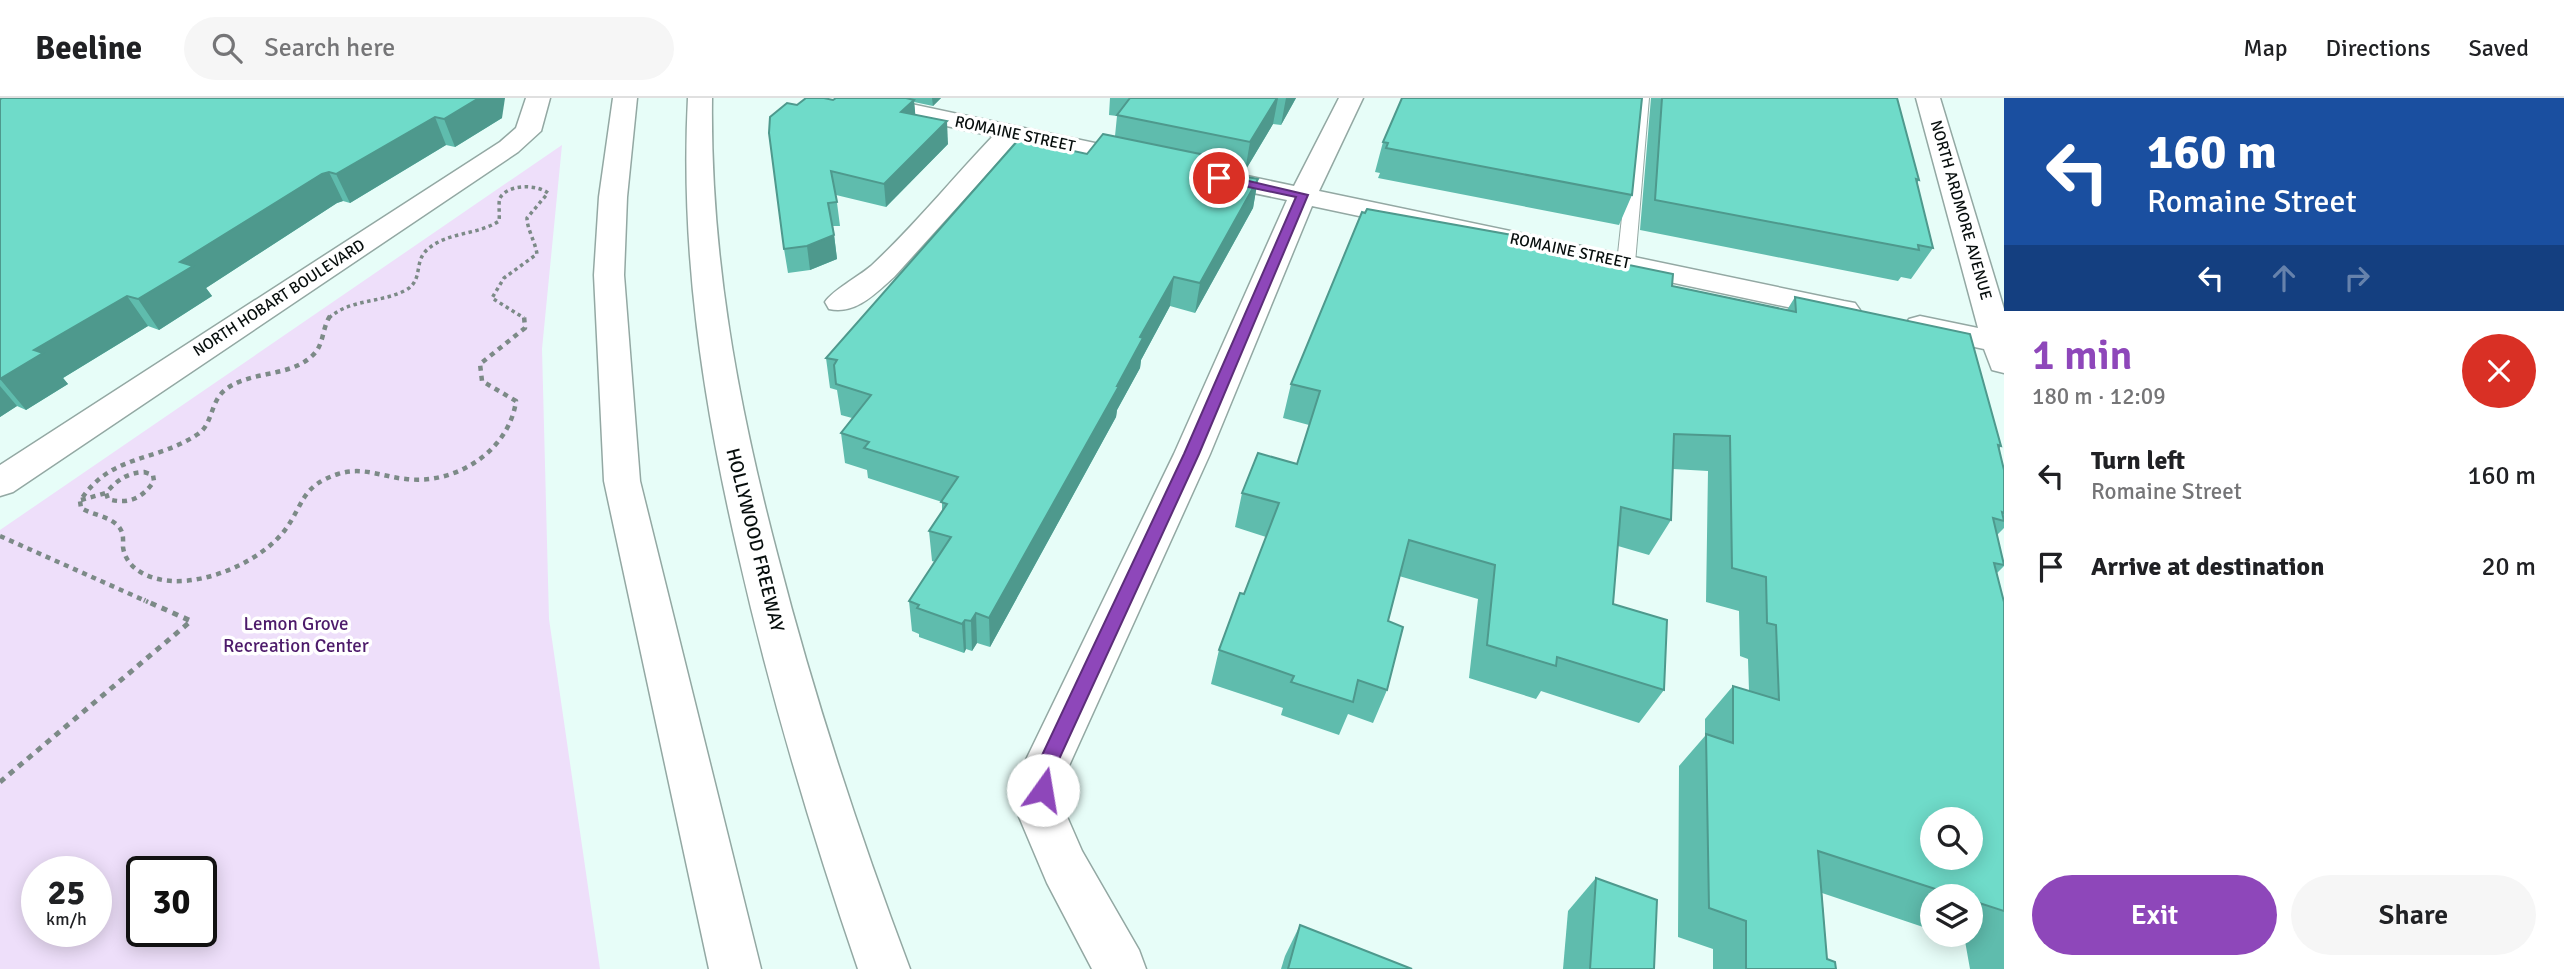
<!DOCTYPE html>
<meta charset="utf-8">
<style>
body{margin:0;font-family:Signika,sans-serif;background:#f6f6f6;color:#202124;height:100vh;display:flex;flex-direction:column;font-size:26px;white-space:nowrap}
*{box-sizing:border-box;margin:0}
p{font-size:23px;color:#757577}
.icon{flex:none;width:38px;height:38px;fill:none;stroke:currentColor;stroke-width:2;stroke-linecap:round;stroke-linejoin:round}
.map{position:relative;flex:1;overflow:hidden}
.side{display:flex;flex-direction:column;background:#fff;width:560px}
.side>*{flex:none}
.top-card{background:#1a4fa0;color:#fff;overflow:hidden}
.tools{position:absolute;left:1920px;top:709px;display:grid;gap:14px}
.tools a{display:grid;place-items:center;width:63px;height:63px;border-radius:50%;background:#fff;box-shadow:0 4px 18px #0003;font-size:35px}
.speed{position:absolute;left:21px;top:758px;display:flex;gap:14px;font-size:35px;font-weight:700;text-align:center}
.speed>*{display:grid;place-content:center;width:91px;height:91px;border-radius:50%;background:#fff;box-shadow:0 4px 18px #0003;line-height:1}
.speed small{font-size:18px;font-weight:400}
.speed .limit{border:4px solid #111;border-radius:10px;background:#fff;color:#111}
.pin{position:absolute;display:grid;place-items:center;width:60px;height:60px;color:#fff;margin:-30px;border:4px solid #fff;border-radius:50%;box-shadow:0 2px 7px #0007}
.me{position:absolute;width:77px;margin:-38px;rotate:13deg;stroke-linejoin:round;filter:drop-shadow(0 0 5px #0008)}
.turn{display:flex;align-items:center;gap:24px;height:147px;padding:0 28px;font-size:32px}
.turn .icon{width:91px;height:91px;stroke-width:2.5}
.turn b{display:block;font-size:49px;line-height:60px}
.lanes{display:flex;align-items:center;height:66px;padding:0 28px;background:#0003;justify-content:center;gap:35px;direction:ltr}
.lanes .off{opacity:.35}
.round{display:grid;place-items:center;flex:none;width:74px;height:74px;border-radius:37px;background:#f6f6f6}
.headline{display:flex;align-items:center;justify-content:space-between;height:119px;padding:0 28px}
h1{font-size:42px;font-weight:600;line-height:52px;color:#8e47ba}
.cta{display:flex;gap:14px;margin-top:auto;padding:14px 28px}
.cta a{flex:1;height:80px;border-radius:42px;background:#8e47ba;color:#fff;font-size:28px;font-weight:600;line-height:80px;text-align:center}
.cta a+a{background:#f6f6f6;color:#202124}
ul{padding:0;list-style:none}
li{display:flex;align-items:center;gap:21px;height:91px;padding:0 28px}
li div{flex:1}
li b{display:block;font-size:26px}
li em{font-style:normal}
header{display:flex;align-items:center;gap:42px;box-sizing:border-box;height:98px;padding:0 35px;background:#fff;border-bottom:2px solid #e0e0e0}
header strong{font-size:33px}
nav{display:flex;gap:38px;margin-inline-start:auto;font-size:24px}
.search{width:490px;height:63px;background:#f6f6f6;display:flex;align-items:center;gap:18px;box-sizing:border-box;padding:0 24px;border-radius:38px;color:#757577;font-size:26px}
main{display:flex;flex:1;min-height:0}
.map>svg:first-child{display:block}
.green{fill:#eedffa;fill-rule:evenodd}
.lines{fill:none;stroke-linecap:round;stroke-linejoin:round}
.service-casing{stroke:#93a8a3;stroke-width:2}
.minor-casing{stroke:#93a8a3;stroke-width:3}
.motorway-casing{stroke:#93a8a3;stroke-width:3}
.path-far2{stroke:#7c8a87;stroke-width:3.5;stroke-dasharray:3.5 3.5;stroke-linecap:butt}
.path-far1{stroke:#7c8a87;stroke-width:4.5;stroke-dasharray:5 5;stroke-linecap:butt}
.path{stroke:#7c8a87;stroke-width:5;stroke-dasharray:6 6;stroke-linecap:butt}
.service{fill:#fff;fill-rule:evenodd}
.minor{fill:#fff;fill-rule:evenodd}
.motorway{fill:#fff;fill-rule:evenodd}
.wall{fill:#5fbcad}
.shaded-wall{fill:#4e998d}
.building{fill:#6fdbc9;stroke:#4e998d;stroke-width:2;fill-rule:evenodd}
.route{fill:#8e47ba;stroke:#5c2e79;stroke-width:2}
.labels{text-anchor:middle;dominant-baseline:central;stroke-width:7;stroke-linejoin:round;paint-order:stroke}
.far-street-label{font-size:16px;fill:#070e0d;stroke:#fff}
.street-label{font-size:19px;fill:#070e0d;stroke:#fff}
.park-label{font-size:19px;fill:#4d1b6a;stroke:#fff}
</style>
<header>
<strong>Beeline</strong>
<div class="search"><svg class="icon" aria-label="search" viewBox="0 0 24 24"><circle cx="10" cy="10" r="6"/><path d="M15 15l6 6"/></svg>Search here</div>
<nav><a>Map</a><a>Directions</a><a>Saved</a></nav>
</header>
<main>
<div class="map">
<svg width="2004" height="871" viewBox="0 0 2004 871">
<rect width="100%" height="100%" fill="#e7fdf8"/>
<path class="green" d="M562,47L542,251L549,521L600,871H0V432ZM37,774H96V833H37ZM142,774H201V833H142Z"/>
<g class="lines">
<defs>
<path id="service" d="M1635,0H1649L1635,165L1626,170L1617,165Z"/>
<g id="minor">
<path d="M526,0H550L541,33L518,54L13,394L0,398V367L500,44L516,30Z"/>
<path d="M837,0H883L1142,55L1151,57L1155,63L1151,69L1142,71L1016,44L894,179C875,196 855,217 829,211L825,204C833,192 858,179 871,168C914,128 952,81 993,38L849,7L840,5Z"/>
<path d="M1339,0H1363L1319,93L1844,203L1855,205L1860,212L1855,219L1844,221L1312,108L1210,356L1068,670L1065,714L1082,753L1139,852L1146,871H1092L1047,785L1017,714L1022,670L1174,356L1287,102L1196,83L1192,77L1196,71L1205,69L1294,88Z"/>
<path d="M1916,0H1940L2004,211V275L1992,272L1984,251L1909,235L1904,228L1909,221L1920,218L1978,230Z"/>
</g>
<g id="motorway">
<path d="M613,0H637L627,99L624,177L640,383L761,871H709L604,383L594,177L599,99Z"/>
<path d="M688,0H712C710,157 738,307 778,459C814,599 859,736 910,871H858C811,734 770,596 738,455C703,304 680,155 688,0Z"/>
</g>
</defs>
<use href="#service" class="service-casing"/>
<use href="#minor" class="minor-casing"/>
<use href="#motorway" class="motorway-casing"/>
<path class="path-far2" d="M329,220C349,201 382,205 406,192C424,182 413,163 428,151C447,134 478,137 499,123C500,117 498,104 500,100C508,86 536,86 548,95L527,120C527,131 535,143 537,156L504,180L492,200L524,220"/>
<g class="path-far1">
<path d="M330,218C322,230 324,247 313,257C290,280 250,272 225,292C210,304 213,326 198,336C155,365 111,355 80,403L81,410C92,417 110,418 119,429C124,435 123,442 123,449C126,472 151,482 172,483C210,485 261,463 285,432C304,406 301,388 338,376C362,368 383,379 406,381C456,387 509,353 516,303L482,283L480,266L525,230L524,218"/>
<path d="M144,374L153,377L154,383C143,400 128,407 108,401L106,395C117,382 127,375 144,374Z"/>
<path d="M81,402L106,395"/>
<path d="M0,438L148,504"/>
</g>
<path class="path" d="M0,684L191,523L144,502"/>
<use href="#service" class="service"/>
<use href="#minor" class="minor"/>
<use href="#motorway" class="motorway"/>
</g>
<g class="wall">
<path d="M0,0L502,20L455,49L446,47L350,105L343,103L337,105L206,190L212,198L159,232L148,228L63,280L68,286L26,312L17,308L0,319Z"/>
<path d="M836,0H941L933,8L914,4L915,17L948,46L886,109L836,97L840,128H833L837,161L810,172L788,175L784,151L797,7L833,2Z"/>
<path d="M1110,0H1296L1281,27L1273,26L1245,73L1238,71L1237,77L1258,81L1253,110L1195,215L1170,208L1141,262L1140,270L1117,312L1116,319L990,549L977,545L972,553L966,551L964,555L919,539V536L912,533L909,503L935,464L932,463L929,433L942,413V404L868,380L867,372L845,365L841,335L852,320L841,317L837,292L830,290L826,260L1087,56L1115,38L1117,18L1109,17Z"/>
<path d="M1651,0H1897L1919,82L1917,85L1933,150L1911,181L1901,179L1898,183L1640,132Z"/>
<path d="M1383,44L1632,97L1619,127L1378,80L1380,75L1375,74Z"/>
<path d="M1517,144L1672,188L1787,212L1795,199L2001,348L1999,351L2004,372V430L1997,437L2004,468L1997,475L2004,504V871H1970L1965,843L1945,836H1970V798H1932V832L1822,795L1827,861L1836,871H1713V851L1678,839L1679,668L1705,638V621L1733,588L1749,593L1748,561L1740,558L1739,513L1706,504L1708,373L1673,371L1671,422L1649,457L1618,448L1613,506L1664,592L1639,625L1541,593L1536,601L1469,580L1478,501L1399,478L1388,523L1387,592L1373,625L1348,616L1339,637L1281,617L1283,610L1211,586L1219,552L1244,496L1266,439L1235,429L1242,395L1297,366L1309,327L1283,320L1291,286Z"/>
<path d="M1596,780L1654,871H1563L1568,813Z"/>
<path d="M1300,827L1412,871H1281L1285,858Z"/>
</g>
<g class="shaded-wall">
<path d="M479,0H505L502,20L455,49L444,21Z"/>
<path d="M932,0H941L933,8Z"/>
<path d="M1277,0H1278L1273,26L1245,73L1250,44Z"/>
<path d="M1286,0H1296L1281,27Z"/>
<path d="M914,2L916,24L901,14Z"/>
<path d="M435,19L446,47L350,105L336,76Z"/>
<path d="M947,23L948,46L886,109L884,86Z"/>
<path d="M1239,64L1234,92L1232,76Z"/>
<path d="M329,74L343,103L337,105L206,190L212,198L159,232L138,201L180,164L322,76Z"/>
<path d="M1258,81L1253,110L1195,215L1200,185Z"/>
<path d="M834,137L837,161L810,172L807,148Z"/>
<path d="M1174,179L1170,208L1141,262L1140,270L1117,312L1116,319L990,549L989,520L1117,288L1140,239Z"/>
<path d="M127,198L148,228L63,280L68,286L26,312L0,281L34,252Z"/>
<path d="M0,288L17,308L0,319Z"/>
<path d="M976,515L977,545L972,553L971,523Z"/>
<path d="M965,522L966,551L964,555L962,526Z"/>
</g>
<g class="building">
<path d="M2,0H479L444,21L435,19L336,76L329,74L322,76L180,164L193,168L138,201L127,198L34,252L43,255L0,281V1Z"/>
<path d="M806,0H824L833,2L836,0H906L914,2L901,14L947,23L884,86L831,73L837,104L828,105L834,137L807,148L784,151L769,35L770,19L787,5L797,7Z"/>
<path d="M1130,0H1277L1250,44L1117,17Z"/>
<path d="M1402,0H1642L1632,97L1386,50L1388,45L1383,44Z"/>
<path d="M1662,0H1897L1919,82L1916,81L1933,150L1918,147L1919,152L1655,102Z"/>
<path d="M1103,36L1239,64L1232,76L1258,81L1200,185L1174,179L1140,239L1143,240L1117,288H1119L989,520L976,515L971,523L965,522L962,526L917,510L919,507L909,503L951,439L929,433L947,406L941,404L958,379L864,350L869,344L841,335L871,297L836,286L834,267L837,262L826,260L1019,41L1087,56Z"/>
<path d="M1367,111L1512,137L1518,140L1517,144L1673,176L1672,188L1796,214L1795,199L1970,236L2001,348L1998,347L2004,372V415L2002,414L2004,423L1993,420L2004,467L1994,465L2004,504V813L1970,802V798H1957L1818,753L1827,861L1835,864L1836,871H1746V823L1709,810L1706,636L1733,645V588L1779,602L1776,527L1767,525L1766,479L1732,470L1730,338L1674,336L1671,422L1621,409L1613,506L1667,522L1664,592L1557,559L1556,568L1487,547L1495,467L1409,442L1388,523L1403,529L1387,592L1358,582L1353,604L1291,584L1294,578L1219,552L1240,495L1244,496L1279,405L1242,395L1258,355L1297,366L1320,293L1291,286L1362,114L1365,115ZM1932,721H1970V760H1932Z"/>
<path d="M1596,780L1657,802L1654,871H1590Z"/>
<path d="M1300,827L1412,871H1288Z"/>
</g>
<path class="route" d="M1219,76L1308,97L1199,356L1055,670L1050,698L1043,701L1036,698L1033,692L1036,670L1184,356L1296,99L1215,82V77Z"/>
<g class="labels">
<g class="far-street-label">
<text transform="translate(1015 36) rotate(12)">ROMAINE STREET</text>
<text transform="translate(1961 112) rotate(74)">NORTH ARDMORE AVENUE</text>
<text transform="translate(1570 153) rotate(12)">ROMAINE STREET</text>
<text transform="translate(279 200) rotate(-33)">NORTH HOBART BOULEVARD</text>
</g>
<g class="street-label">
<text transform="translate(755 442) rotate(76)">HOLLYWOOD FREEWAY</text>
</g>
<g class="park-label">
<text x="296" y="526">Lemon Grove<tspan x="296" dy="22">Recreation Center</tspan></text>
</g>
</g>
</svg>
<div class="tools">
<a><svg class="icon" aria-label="search" viewBox="0 0 24 24"><circle cx="10" cy="10" r="6"/><path d="M15 15l6 6"/></svg></a>
<a><svg class="icon" aria-label="layers" viewBox="0 0 24 24"><path d="M12 4l9 5-9 5-9-5zM3 14l9 5 9-5"/></svg></a>
</div>
<div class="speed"><div>25<small>km/h</small></div><div class="limit">30</div></div>
<div class="pin" style="left:1219px;top:80px;background:#d93025"><svg class="icon" aria-label="arrive" viewBox="0 0 24 24"><path d="M6 21V4h12l-3 4 3 4H6"/></svg></div>
<svg class="me" style="left:1043px;top:692px" viewBox="-20 -20 40 40"><circle r="19" fill="#fff"/><path d="M0-13L10 11 0 6-10 11z" fill="#8e47ba"/></svg>
</div>
<section class="side">
<div class="top-card">
<div class="turn"><svg class="icon" aria-label="left" viewBox="0 0 24 24"><path d="M17 20v-9H6M10 6l-5 5 5 5"/></svg><div><b>160 m</b>Romaine Street</div></div>
<div class="lanes"><svg class="icon" aria-label="left" viewBox="0 0 24 24"><path d="M17 20v-9H6M10 6l-5 5 5 5"/></svg><svg class="icon off" aria-label="ahead" viewBox="0 0 24 24"><path d="M12 20V5M6 11l6-6 6 6"/></svg><svg class="icon off" aria-label="right" viewBox="0 0 24 24"><path d="M7 20v-9h11M14 6l5 5-5 5"/></svg></div>
</div>
<div class="headline"><div><h1>1 min</h1><p>180 m · 12:09</p></div><a class="round" style="background:#d93025;color:#fff"><svg class="icon" aria-label="close" viewBox="0 0 24 24"><path d="M6 6l12 12M18 6L6 18"/></svg></a></div>
<ul>
<li><svg class="icon" aria-label="left" viewBox="0 0 24 24"><path d="M17 20v-9H6M10 6l-5 5 5 5"/></svg><div><b>Turn left</b><p>Romaine Street</p></div><em>160 m</em></li>
<li><svg class="icon" aria-label="arrive" viewBox="0 0 24 24"><path d="M6 21V4h12l-3 4 3 4H6"/></svg><div><b>Arrive at destination</b></div><em>20 m</em></li>
</ul>
<div class="cta"><a>Exit</a><a>Share</a></div>
</section>
</main>
